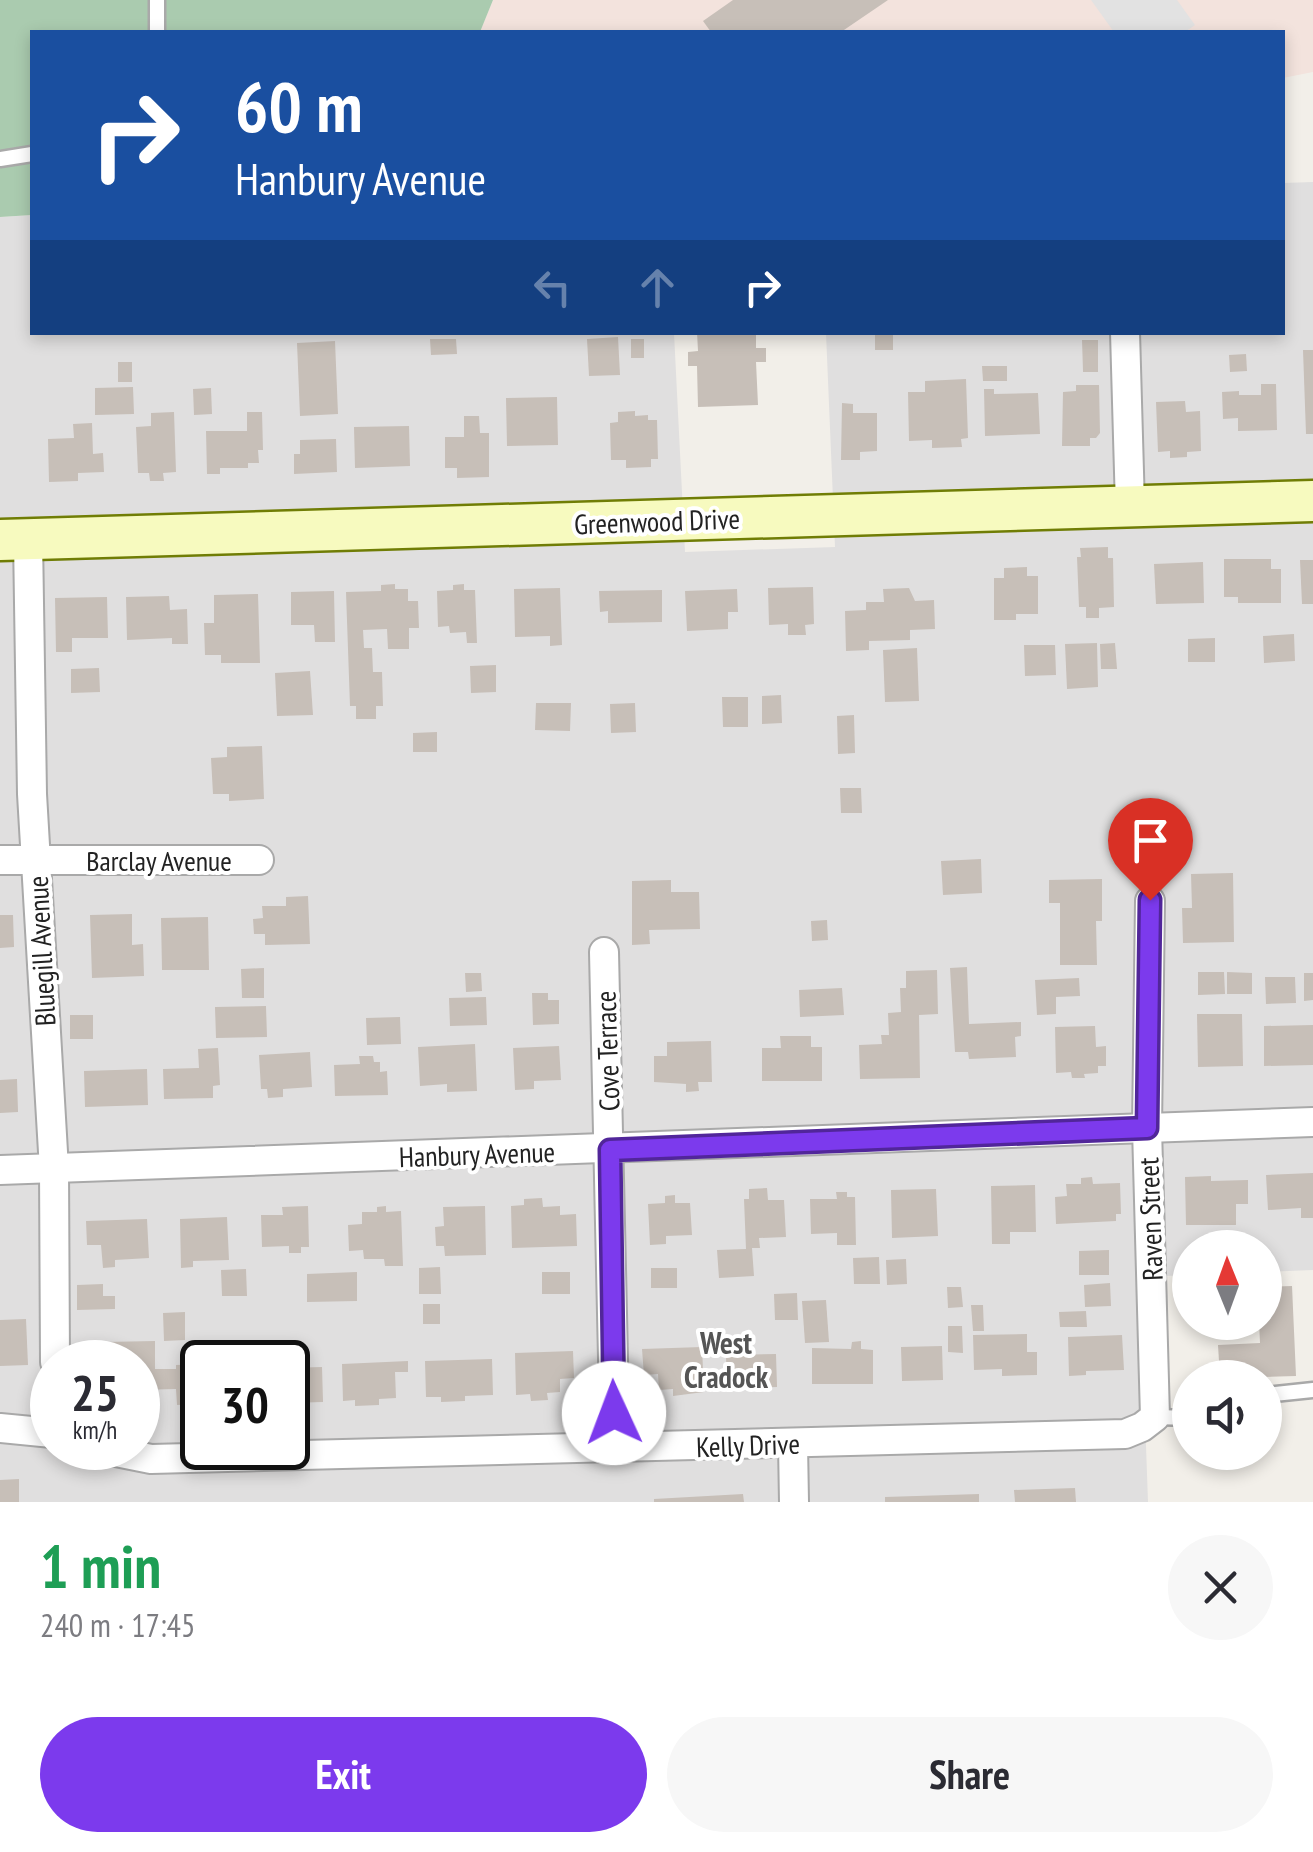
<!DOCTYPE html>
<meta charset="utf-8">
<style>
body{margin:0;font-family:"PT Sans Narrow",sans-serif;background:#f7f7f7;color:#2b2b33;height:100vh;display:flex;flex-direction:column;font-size:38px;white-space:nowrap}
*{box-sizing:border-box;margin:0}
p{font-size:32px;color:#7c7c81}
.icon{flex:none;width:55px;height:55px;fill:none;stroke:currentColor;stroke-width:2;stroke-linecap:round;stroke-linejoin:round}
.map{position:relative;height:1502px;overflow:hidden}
.sheet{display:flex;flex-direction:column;background:#fff;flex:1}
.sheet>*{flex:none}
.hud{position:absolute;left:30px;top:30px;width:1255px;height:305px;border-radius:0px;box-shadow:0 5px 15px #0003;background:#1a4fa0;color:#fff;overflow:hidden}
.needle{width:65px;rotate:359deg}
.tools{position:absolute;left:1172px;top:1230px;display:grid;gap:20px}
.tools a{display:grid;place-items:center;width:110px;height:110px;border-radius:50%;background:#fff;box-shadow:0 5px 15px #0003;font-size:50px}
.speed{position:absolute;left:30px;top:1340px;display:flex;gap:20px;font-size:50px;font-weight:700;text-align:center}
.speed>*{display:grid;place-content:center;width:130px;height:130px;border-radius:50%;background:#fff;box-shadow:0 5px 15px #0003;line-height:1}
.speed small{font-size:25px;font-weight:400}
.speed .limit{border:5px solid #111;border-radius:15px;background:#fff;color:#111}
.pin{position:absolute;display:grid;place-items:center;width:85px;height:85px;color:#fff;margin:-102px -42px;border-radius:50% 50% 50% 0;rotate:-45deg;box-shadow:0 0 10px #0007}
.pin .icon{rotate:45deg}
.me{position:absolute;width:110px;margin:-55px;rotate:358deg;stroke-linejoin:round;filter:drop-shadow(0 0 8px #0008)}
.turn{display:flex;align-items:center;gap:35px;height:210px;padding:0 40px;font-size:45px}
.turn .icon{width:130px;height:130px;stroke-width:2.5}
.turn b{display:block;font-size:70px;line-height:85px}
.lanes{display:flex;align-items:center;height:95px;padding:0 40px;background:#0003;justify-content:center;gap:50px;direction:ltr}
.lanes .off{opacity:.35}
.round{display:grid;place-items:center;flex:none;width:105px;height:105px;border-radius:52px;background:#f7f7f7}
.summary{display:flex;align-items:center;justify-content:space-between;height:170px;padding:0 40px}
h1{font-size:60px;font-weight:800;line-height:75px;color:#1e9e55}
.cta{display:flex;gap:20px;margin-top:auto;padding:20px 40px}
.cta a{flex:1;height:115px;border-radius:60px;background:#7c3aed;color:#fff;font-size:40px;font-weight:800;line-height:115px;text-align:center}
.cta a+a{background:#f7f7f7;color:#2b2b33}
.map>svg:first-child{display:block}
.residential{fill:#e0dfdf;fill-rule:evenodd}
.military{fill:#f3e3dd}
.cemetery{fill:#aacbaf}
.parking{fill:#e2e2e2}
.building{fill:#c7bfb8}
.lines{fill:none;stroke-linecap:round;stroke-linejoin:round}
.lane-casing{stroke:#a9a9a9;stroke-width:19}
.street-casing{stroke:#a9a9a9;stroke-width:32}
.secondary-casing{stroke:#707d05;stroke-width:45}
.lane{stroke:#fff;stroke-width:14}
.street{stroke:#fff;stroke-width:28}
.secondary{stroke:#f7fabf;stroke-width:40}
.route-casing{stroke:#51269a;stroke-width:25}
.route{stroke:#7c3aed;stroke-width:18}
.labels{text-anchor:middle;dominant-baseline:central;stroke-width:8;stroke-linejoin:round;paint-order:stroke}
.street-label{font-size:28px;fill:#222;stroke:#fff}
.neighbourhood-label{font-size:30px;font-weight:bold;fill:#555;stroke:#fff}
</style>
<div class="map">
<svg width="1313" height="1502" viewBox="0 0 1313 1502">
<rect width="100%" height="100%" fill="#f2efe9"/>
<path class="residential" d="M1313,182V1270L1265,1272V1248H1190V1275L1140,1277L1148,1502H0V217L32,215V332L674,333L685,552L835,547L826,333L1282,332L1283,183ZM52,1362H138V1448H52ZM202,1362H288V1448H202Z"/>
<path class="military" d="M493,0H1313V72L1283,78L1282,32H480Z"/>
<path class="cemetery" d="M0,0H493L480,32H32V215L0,217Z"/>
<path class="parking" d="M1091,0H1177L1195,25L1185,32H1114Z"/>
<g class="building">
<path d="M733,0H888L841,32H711L703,21Z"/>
<path d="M697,332H756V348H766V362H756L758,405L698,407L697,366H688V352L698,351Z"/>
<rect x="875" y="332" width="18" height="18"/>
<path d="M618,337L620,375L589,376L587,339Z"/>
<path d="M430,339H456L457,354L431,355Z"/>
<rect x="631" y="339" width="13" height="19"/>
<path d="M1082,340H1098V372H1083Z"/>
<path d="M335,341L338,414L300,416L297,343Z"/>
<path d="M1303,350H1313V434H1306Z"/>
<path d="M1246,354L1247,371L1230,372L1229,355Z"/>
<rect x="118" y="362" width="14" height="20"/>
<path d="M982,366H1007V381H983Z"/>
<path d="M966,379L968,438L961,439L962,447L932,448V440L909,441L908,392H925V381Z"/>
<path d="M1261,384H1276L1277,430L1238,431V418L1223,419L1222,392L1239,391V395H1261Z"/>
<path d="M1076,385H1099L1100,433L1096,438H1090V446H1062L1063,392L1076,391Z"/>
<path d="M133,387L134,414L95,415V388Z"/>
<path d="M211,388L212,414L194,415L193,389Z"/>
<path d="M984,389H994V394L1038,393L1040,434L985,436Z"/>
<path d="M557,397L558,445L507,446L506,398Z"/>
<path d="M1185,401L1186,412L1200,411L1201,451L1187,452V457L1170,458V451L1158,452L1156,402Z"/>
<path d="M842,403L853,404V413H877V451L860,452V460H841Z"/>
<path d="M635,411V416L648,415V420H657L658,459H651V467L626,468V460H611L610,423L618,422V412Z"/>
<path d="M174,412L176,472L163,473L164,481H150L149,473H138L136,427L151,426V413Z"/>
<path d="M247,412H262L263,450H258L259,463H248V468H220V474H207L206,431H247Z"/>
<path d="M464,416H479L480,433H489V477L457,478V468H445V437H464Z"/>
<path d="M92,423L93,454L103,453L104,472L78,473V481L49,482L48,439L74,438L73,424Z"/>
<path d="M409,426L410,466L355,468L354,427Z"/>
<path d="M336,439L337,472L294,474V454H300V440Z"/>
<path d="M1108,547V558H1113L1114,607L1099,608V618H1086V607H1079L1077,557H1081L1080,548Z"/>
<path d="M1224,559H1271V569H1281V603H1238V597H1224Z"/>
<path d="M1300,560H1313V604H1302Z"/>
<path d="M1203,562L1204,603L1156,604L1154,564Z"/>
<path d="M1027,567V576H1038V614H1016V620H994V578H1004V568Z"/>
<path d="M395,584V589H408V601H418L419,628H409V649H388L387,629L363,630L364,648H372L373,672H382L383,706H376V719H356V706H350L346,592L381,591V585Z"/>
<path d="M464,584V590H475L477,643H467L466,632L450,633L449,626L438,627L437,591L453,590V585Z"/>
<path d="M813,587L814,624L805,625L806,635H788V624L769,625L768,588Z"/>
<path d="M560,588L562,645L550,646V636L515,637L514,589Z"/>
<path d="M909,588L915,601L934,600L935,629L910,630V640L869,641V650L846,651L845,611L866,610V602H884L883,589Z"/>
<path d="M737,589L738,612H728V629L687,631L685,591Z"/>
<path d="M662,590V622L608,623V611L600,612L599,591Z"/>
<path d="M334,591L335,642H315L314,625H291V592Z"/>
<path d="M258,594L260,663H221V655H205L204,623H214V595Z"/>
<path d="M169,596L170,610L187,609L188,644H172V638L127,640L126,597Z"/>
<path d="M107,597L108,638H72V652H56L55,598Z"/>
<path d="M1294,634L1295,661L1264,663L1263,636Z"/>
<path d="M1215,638V662H1188V639Z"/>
<path d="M1097,643L1098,687L1067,689L1065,644Z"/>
<path d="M1115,643L1117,669H1101L1100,644Z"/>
<path d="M1024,645H1055L1056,675L1025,676Z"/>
<path d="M917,648L919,701L885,702L883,650Z"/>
<path d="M496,665V692L471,693L470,666Z"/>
<path d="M99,668L100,692L71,693V669Z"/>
<path d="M310,671L313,715L277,716L275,673Z"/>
<path d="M781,695L782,723L762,724V696Z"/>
<path d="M722,697H748V727H723Z"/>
<path d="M536,703H571L570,731L535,730Z"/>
<path d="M635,703L636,732L611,733L610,704Z"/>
<path d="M854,715L855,753L838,754L837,716Z"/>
<path d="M437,732V752H413V733Z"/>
<path d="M262,746L264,799L229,801V794H213L211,758L227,757V747Z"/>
<path d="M840,788H861L862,813H841Z"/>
<path d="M981,859L982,893L943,895L941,861Z"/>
<path d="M1233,873L1234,942L1183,943L1182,908H1192L1191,874Z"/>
<path d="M1102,879V921H1096L1097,965H1060V903H1049V880Z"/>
<path d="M671,880V892H699L700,929L649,930L650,944L632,945V881Z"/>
<path d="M308,896L310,944L265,945V934H254L253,919L263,918L262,906H286V897Z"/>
<path d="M132,914V945L143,944L144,976L92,978L90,915Z"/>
<path d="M0,915H13L14,947L0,948Z"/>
<path d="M208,917L209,970H162L161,918Z"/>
<path d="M827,920L828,940L812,941L811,921Z"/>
<path d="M967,967L969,1024L1021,1022V1036L1015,1037L1016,1057L969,1059L968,1052H955L950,968Z"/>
<path d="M264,968V998H242L241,969Z"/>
<path d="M937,970L938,1014L919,1015L920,1078L860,1079L859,1045L882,1044L881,1035H889L888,1013L901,1012L900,988H906V971Z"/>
<path d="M1198,972H1224L1225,994L1198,995Z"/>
<path d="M1227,972L1252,973V994H1227Z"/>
<path d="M465,973H481L482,991L466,992Z"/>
<path d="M1304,973H1313V1000L1304,1001Z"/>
<path d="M1265,977H1295L1296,1003L1266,1004Z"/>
<path d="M1079,978L1080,996L1056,997V1014L1037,1015L1035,980Z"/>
<path d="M842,988L844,1015L800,1017L799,990Z"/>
<path d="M532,993H548V1000H559V1024L533,1025Z"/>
<path d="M486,997L487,1025L450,1026L449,998Z"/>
<path d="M266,1006L267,1037L216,1038L215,1007Z"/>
<path d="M1197,1014H1242L1243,1066L1198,1067Z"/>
<rect x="70" y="1015" width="23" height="24"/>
<path d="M400,1017L401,1044L367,1045L366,1018Z"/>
<path d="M1313,1025V1065L1264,1066V1026Z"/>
<path d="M1095,1026L1096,1047L1106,1046V1066H1098V1073L1084,1074L1085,1078H1072L1071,1072L1056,1073L1055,1027Z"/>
<path d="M780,1036H811V1047H822V1081H762V1048H781Z"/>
<path d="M711,1041L712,1082H698L699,1091L686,1092V1084L654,1082V1056H667V1042Z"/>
<path d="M475,1044L477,1091L447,1092V1084L420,1086L418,1047Z"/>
<path d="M559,1046L561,1080L534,1081V1089L515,1090L513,1048Z"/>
<path d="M218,1048L220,1085L213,1086V1098L164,1099L163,1069L199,1068L198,1049Z"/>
<path d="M310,1052L312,1087L283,1089V1097L268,1098L267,1089H261L259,1055Z"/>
<path d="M359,1056H373L374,1062H380V1072L387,1071L388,1095L335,1096L334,1065L360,1064Z"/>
<path d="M147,1069L148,1105L85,1107L84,1071Z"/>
<path d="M17,1079L18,1112L0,1113V1080Z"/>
<path d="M1313,1173V1218H1301V1208L1268,1210L1266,1175Z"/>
<path d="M1211,1176V1181L1248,1180V1204H1236V1225H1186L1185,1177Z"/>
<path d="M1092,1177L1093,1184L1120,1183L1121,1214H1116V1221L1056,1224L1055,1197L1067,1196L1066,1184H1081V1178Z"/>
<path d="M1035,1185L1036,1232H1010V1244H992L991,1186Z"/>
<path d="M767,1188L768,1200H784L786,1237L759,1238L760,1248H752L754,1276L719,1278L717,1250L746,1249L744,1199H749V1189Z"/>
<path d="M936,1189L938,1236L892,1238L891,1190Z"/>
<path d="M836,1192H847V1197H855L856,1245H837V1233L811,1234L810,1199H837Z"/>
<path d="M675,1195V1203H690L692,1235L666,1236V1244L650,1245L648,1204L665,1203V1196Z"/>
<path d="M542,1198L543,1207L560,1206V1215L576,1214L577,1246L512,1248L511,1206L524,1205V1199Z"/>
<path d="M308,1206L309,1247H301V1253H289V1246L262,1247L261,1215H283L282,1207Z"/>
<path d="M386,1206V1212L401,1211L403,1266H385L384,1259H364L363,1250L349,1251L348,1225L362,1224V1212H377V1207Z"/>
<path d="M485,1206L486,1255L445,1256L444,1246H436L435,1227L444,1226L443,1207Z"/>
<path d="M227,1217L229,1260L193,1261V1267L181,1268L180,1219Z"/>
<path d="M147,1219L149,1258L115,1260V1267L103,1268L101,1245H87L86,1221Z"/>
<path d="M1109,1250V1275H1079V1251Z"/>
<path d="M879,1257L880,1284H854L853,1258Z"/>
<path d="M906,1259L907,1284L887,1285L886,1260Z"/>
<path d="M440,1267L441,1294H419V1268Z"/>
<rect x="651" y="1268" width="26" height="20"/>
<path d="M246,1269L247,1296H222L221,1270Z"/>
<path d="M357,1272V1301L307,1302V1274Z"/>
<rect x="542" y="1272" width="28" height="22"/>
<path d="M1110,1283L1111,1306L1085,1307L1084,1285Z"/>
<path d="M103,1284V1296H115V1309L77,1310V1285Z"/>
<path d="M1292,1286L1296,1376L1220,1378L1218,1345L1260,1343L1259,1322H1265V1287Z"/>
<path d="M947,1287H961L963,1307L948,1308Z"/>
<path d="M797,1293L798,1320H775L774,1294Z"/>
<path d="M826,1300L829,1342L805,1343L802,1301Z"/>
<rect x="423" y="1304" width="17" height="20"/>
<path d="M971,1305H983L984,1331H973Z"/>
<path d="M1086,1311L1087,1327H1060L1059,1312Z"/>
<path d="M185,1312V1340L164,1341L163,1313Z"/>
<path d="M26,1319L28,1365L0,1366V1320Z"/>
<path d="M948,1326H962L963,1353L948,1352Z"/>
<path d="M1027,1334V1352H1037V1375L1002,1376V1369L974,1370L973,1335Z"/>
<path d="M1122,1335L1124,1370L1086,1371V1375L1069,1376L1068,1337Z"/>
<path d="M155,1341V1369H176V1365L202,1364V1393H196L197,1404L177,1405L176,1389L138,1390V1362H104V1342Z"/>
<path d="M861,1341V1349L873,1350V1384H812V1348L851,1349L852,1342Z"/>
<path d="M942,1346L943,1380L902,1381L901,1347Z"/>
<path d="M702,1347L704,1392L673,1396V1389L659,1390L658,1374L644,1375L642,1349Z"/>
<path d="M573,1351L574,1378L560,1379V1392L547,1393L548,1400L531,1401L530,1394L516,1395L515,1353Z"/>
<path d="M776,1354L777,1387L727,1389L726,1355Z"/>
<path d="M492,1359L493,1395L465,1396V1401L441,1402V1397H426L425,1361Z"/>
<path d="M408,1361V1372H395L396,1398L379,1399V1405L355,1406V1400L343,1401L342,1364Z"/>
<path d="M322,1367L323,1402L288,1403V1368Z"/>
<path d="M19,1479V1502H0V1480Z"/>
<path d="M1075,1488L1076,1502H1015L1014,1490Z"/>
<path d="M743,1494L744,1502H654V1499Z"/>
<path d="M979,1494V1502H885V1497Z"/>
</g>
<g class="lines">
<defs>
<g id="lane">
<path d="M157,32V0"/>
<path d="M0,159L32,154"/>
<path d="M1265,1395L1313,1390"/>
<path d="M1155,1417L1190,1418"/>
</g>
<g id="street">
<path d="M1125,332L1130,507"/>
<path d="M28,539L32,794L54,1169L55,1362"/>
<path d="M0,860H259"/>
<path d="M604,952L615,1449"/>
<path d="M0,1170L1313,1122"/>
<path d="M0,1428L52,1433"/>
<path d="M793,1444L794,1502"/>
<path d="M96,1448L151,1459L1125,1434L1142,1427L1155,1417L1147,1128L1150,901"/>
</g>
<path id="secondary" d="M0,540L1313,501"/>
</defs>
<use href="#lane" class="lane-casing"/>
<use href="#street" class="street-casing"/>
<use href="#secondary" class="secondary-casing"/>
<use href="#lane" class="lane"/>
<use href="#street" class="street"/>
<use href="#secondary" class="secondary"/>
</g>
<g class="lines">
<defs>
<path id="route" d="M614,1413L610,1150L1147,1128L1150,900"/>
</defs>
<use href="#route" class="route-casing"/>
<use href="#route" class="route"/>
</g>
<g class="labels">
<g class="street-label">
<text transform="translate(657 521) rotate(-2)">Greenwood Drive</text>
<text x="159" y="860">Barclay Avenue</text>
<text transform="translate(41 951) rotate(-93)">Bluegill Avenue</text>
<text transform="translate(607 1051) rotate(-92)">Cove Terrace</text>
<text transform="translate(477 1154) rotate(-2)">Hanbury Avenue</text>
<text transform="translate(1150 1219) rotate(-92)">Raven Street</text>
<text transform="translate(748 1445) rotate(-2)">Kelly Drive</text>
</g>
<g class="neighbourhood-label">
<text x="726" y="1342">West<tspan x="726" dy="34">Cradock</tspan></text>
</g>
</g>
</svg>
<div class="tools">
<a><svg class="needle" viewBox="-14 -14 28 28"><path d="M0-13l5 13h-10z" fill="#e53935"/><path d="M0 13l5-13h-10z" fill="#7c7c81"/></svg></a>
<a><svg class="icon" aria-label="sound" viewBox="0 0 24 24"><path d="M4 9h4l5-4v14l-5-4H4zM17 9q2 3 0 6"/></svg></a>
</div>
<div class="speed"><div>25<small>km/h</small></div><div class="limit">30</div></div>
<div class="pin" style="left:1150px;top:900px;background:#d93025"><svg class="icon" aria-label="arrive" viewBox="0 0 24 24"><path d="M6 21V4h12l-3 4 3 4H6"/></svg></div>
<svg class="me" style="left:614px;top:1413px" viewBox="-20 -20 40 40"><circle r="19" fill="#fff"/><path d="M0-13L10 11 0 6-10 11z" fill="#7c3aed"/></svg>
<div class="hud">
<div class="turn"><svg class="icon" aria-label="right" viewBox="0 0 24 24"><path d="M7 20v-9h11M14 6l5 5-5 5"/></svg><div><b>60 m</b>Hanbury Avenue</div></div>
<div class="lanes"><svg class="icon off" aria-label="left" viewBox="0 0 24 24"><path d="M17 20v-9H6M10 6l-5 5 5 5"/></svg><svg class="icon off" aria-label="ahead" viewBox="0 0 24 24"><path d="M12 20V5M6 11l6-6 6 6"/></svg><svg class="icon" aria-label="right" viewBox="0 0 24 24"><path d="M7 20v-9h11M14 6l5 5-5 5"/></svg></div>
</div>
</div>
<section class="sheet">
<div class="summary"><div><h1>1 min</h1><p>240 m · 17:45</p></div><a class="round"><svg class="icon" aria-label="close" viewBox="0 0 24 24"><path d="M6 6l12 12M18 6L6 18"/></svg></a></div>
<div class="cta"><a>Exit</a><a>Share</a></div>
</section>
